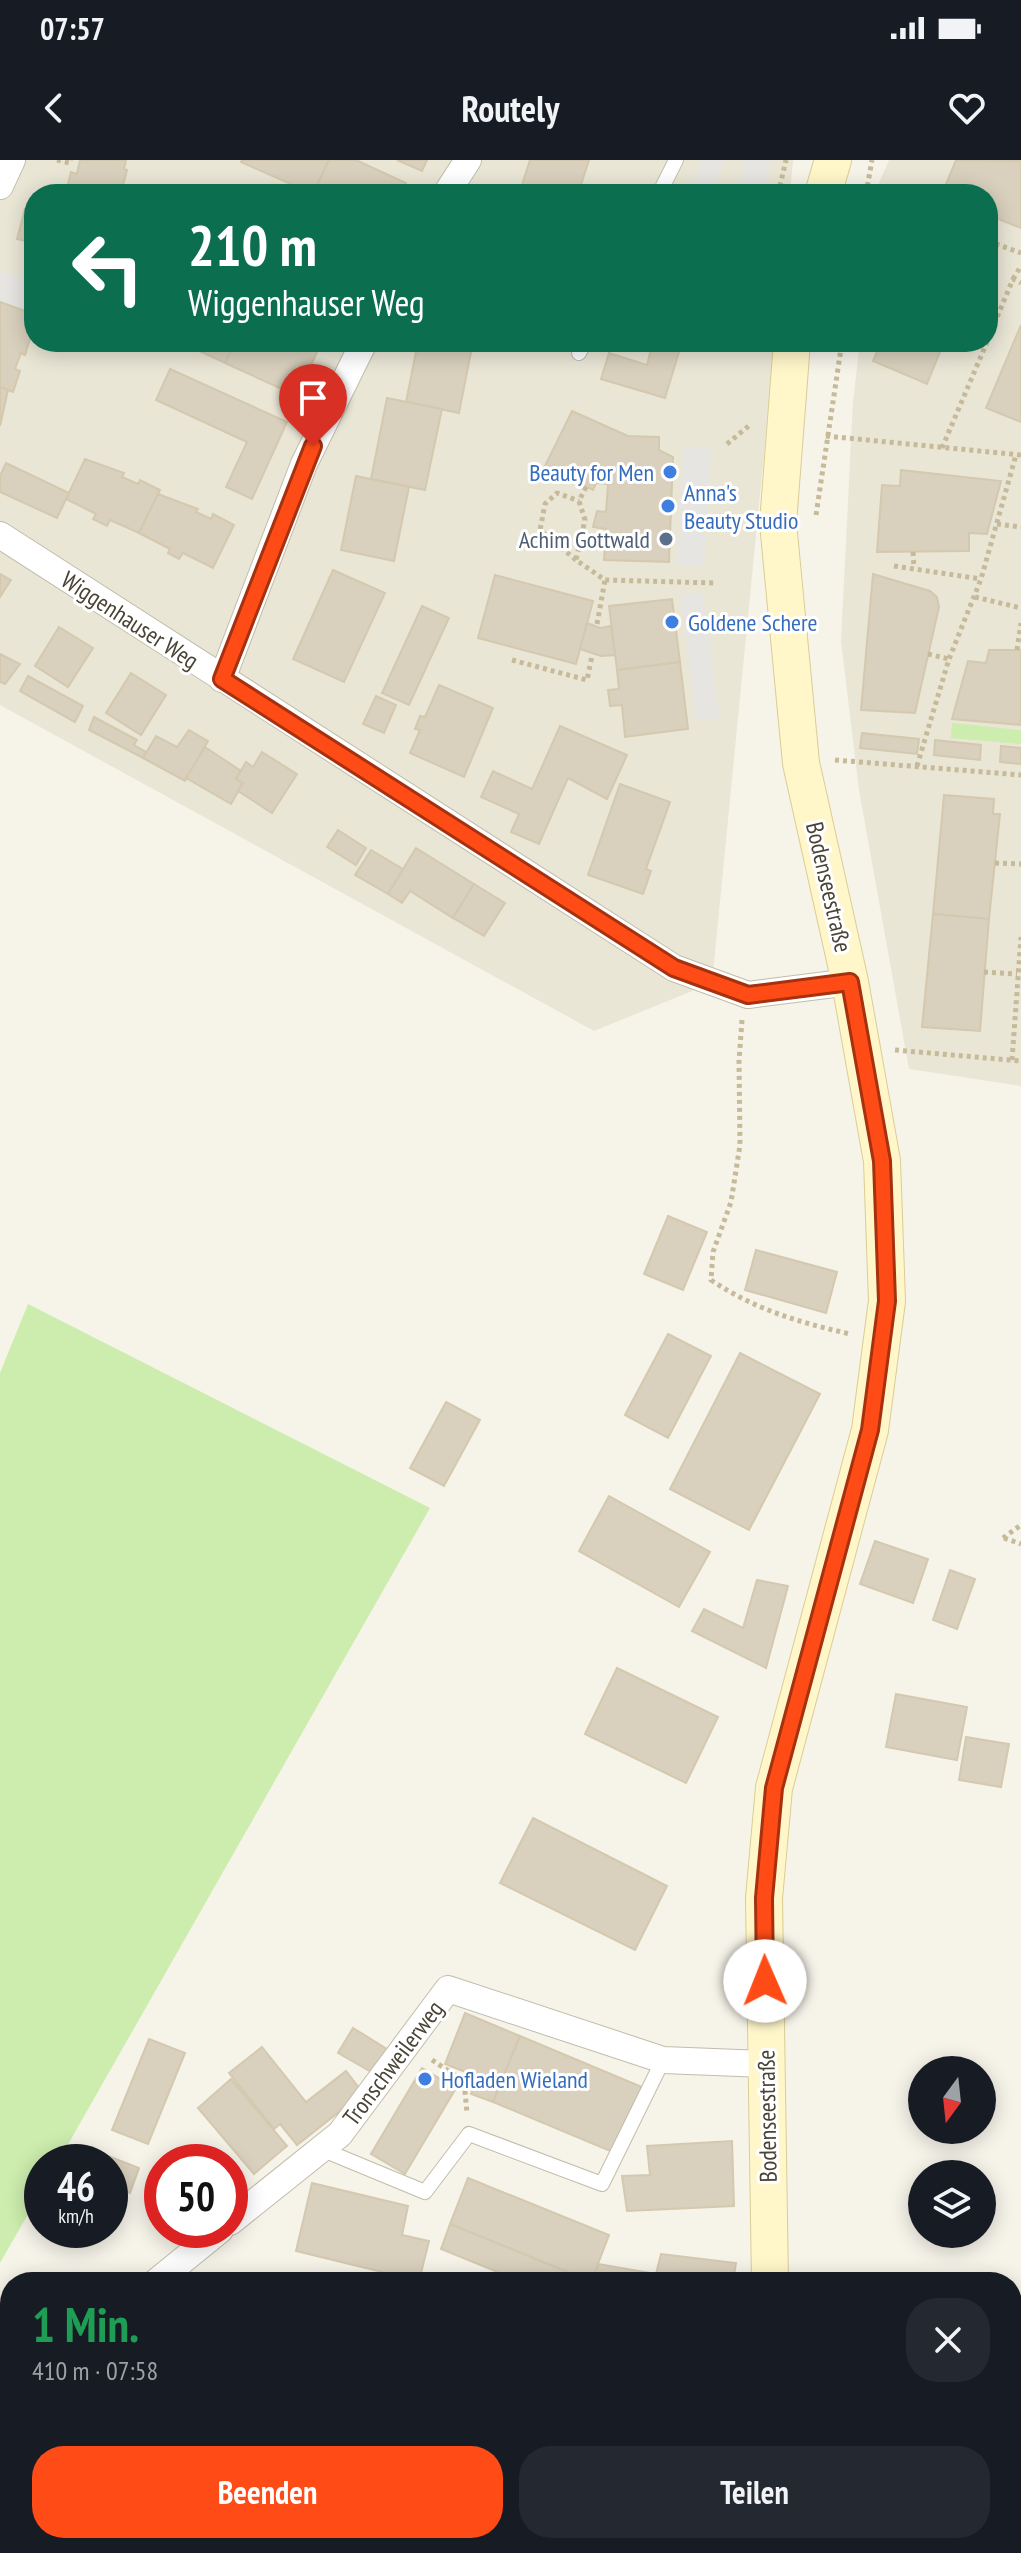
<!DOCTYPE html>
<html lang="de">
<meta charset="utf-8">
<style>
body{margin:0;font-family:"PT Sans Narrow",sans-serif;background:#242831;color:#f1f3f6;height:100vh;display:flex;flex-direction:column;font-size:30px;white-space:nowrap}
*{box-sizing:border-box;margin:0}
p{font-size:26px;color:#9ea1a6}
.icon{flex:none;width:44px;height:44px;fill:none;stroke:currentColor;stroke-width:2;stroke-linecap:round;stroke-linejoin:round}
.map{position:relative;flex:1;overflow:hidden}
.sheet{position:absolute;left:0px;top:2112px;width:1022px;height:282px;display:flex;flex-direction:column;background:#171b24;border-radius:32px 32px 0 0;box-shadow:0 4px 20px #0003}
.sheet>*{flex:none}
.top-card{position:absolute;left:24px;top:24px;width:974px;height:168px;border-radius:32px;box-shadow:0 4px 20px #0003;background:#0b6e4f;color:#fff;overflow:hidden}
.needle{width:52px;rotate:195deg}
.tools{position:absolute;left:908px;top:1896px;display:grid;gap:16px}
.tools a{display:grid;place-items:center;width:88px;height:88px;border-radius:50%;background:#171b24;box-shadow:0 4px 20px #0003;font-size:40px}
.speed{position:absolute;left:24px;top:1984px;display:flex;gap:16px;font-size:40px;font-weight:700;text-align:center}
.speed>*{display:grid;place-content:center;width:104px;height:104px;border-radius:50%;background:#171b24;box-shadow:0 4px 20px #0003;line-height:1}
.speed small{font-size:20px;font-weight:400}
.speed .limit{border:12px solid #d22;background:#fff;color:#111}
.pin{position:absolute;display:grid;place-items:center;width:68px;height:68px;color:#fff;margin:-82px -34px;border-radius:50% 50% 50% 0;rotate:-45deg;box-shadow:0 0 8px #0007}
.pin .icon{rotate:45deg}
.me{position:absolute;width:88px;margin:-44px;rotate:359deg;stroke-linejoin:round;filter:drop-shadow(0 0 6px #0008)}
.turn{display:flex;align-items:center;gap:28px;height:168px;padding:0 32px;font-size:36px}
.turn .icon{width:104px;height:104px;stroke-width:2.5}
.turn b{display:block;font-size:56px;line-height:68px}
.round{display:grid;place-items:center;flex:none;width:84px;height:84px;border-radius:32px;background:#242831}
.overview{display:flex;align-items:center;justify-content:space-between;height:136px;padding:0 32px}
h1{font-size:48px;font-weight:700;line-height:60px;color:#1e9e55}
.cta{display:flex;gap:16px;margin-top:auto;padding:16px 32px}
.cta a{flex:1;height:92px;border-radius:32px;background:#ff4c17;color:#fff;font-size:32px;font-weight:700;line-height:92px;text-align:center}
.cta a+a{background:#242831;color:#f1f3f6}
.status{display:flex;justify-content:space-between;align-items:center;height:56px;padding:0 40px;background:#171b24;direction:ltr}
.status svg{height:22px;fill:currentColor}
header{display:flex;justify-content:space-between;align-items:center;height:104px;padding:0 32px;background:#171b24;font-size:36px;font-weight:700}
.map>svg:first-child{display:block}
.residential{fill:#eae6d6}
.green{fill:#ccedae}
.parking{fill:#e7e5e1}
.building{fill:#d9d0bd;stroke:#d4c9af;stroke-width:2}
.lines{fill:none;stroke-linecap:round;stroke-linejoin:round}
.lane-casing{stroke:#c2bcaa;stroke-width:16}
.street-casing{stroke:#c2bcaa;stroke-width:28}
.secondary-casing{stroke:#dacd95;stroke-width:38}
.path{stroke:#c6ba9a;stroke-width:5;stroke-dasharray:4 4;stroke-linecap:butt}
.lane{stroke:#fff;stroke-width:14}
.street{stroke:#fff;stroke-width:26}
.secondary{stroke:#fff6ca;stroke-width:36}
.route-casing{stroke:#a6310f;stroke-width:20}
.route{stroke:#ff4c17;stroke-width:14}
.shop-dot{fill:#3f7fe0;stroke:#fff;stroke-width:3}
.service-dot{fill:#5c6f8a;stroke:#fff;stroke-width:3}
.labels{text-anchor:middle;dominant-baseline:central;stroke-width:6;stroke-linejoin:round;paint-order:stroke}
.shop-label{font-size:24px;fill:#366cbe;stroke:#fff;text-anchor:start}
.service-label{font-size:24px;fill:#4e5e75;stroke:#fff;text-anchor:end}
.street-label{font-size:24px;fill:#4a4436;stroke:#fff}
</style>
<div class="status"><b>07:57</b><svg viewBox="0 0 49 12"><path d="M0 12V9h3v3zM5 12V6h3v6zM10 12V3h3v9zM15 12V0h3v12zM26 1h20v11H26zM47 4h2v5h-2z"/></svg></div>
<header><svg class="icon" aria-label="back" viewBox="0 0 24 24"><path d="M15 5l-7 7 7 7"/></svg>Routely<svg class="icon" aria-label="heart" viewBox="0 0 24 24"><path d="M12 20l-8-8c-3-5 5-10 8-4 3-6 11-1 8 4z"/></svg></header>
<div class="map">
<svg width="1021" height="2393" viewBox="0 0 1021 2393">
<rect width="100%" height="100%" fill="#f6f3e9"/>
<g class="residential">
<path d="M0,0H793L790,34H34V182H775L712,823L594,871L0,545Z"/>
<path d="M889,0H1021V926L909,909L859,630L841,481L853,242L860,182H988V34H878L879,23Z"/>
<path d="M1012,2289L1021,2293V2393H785L786,2384H1012Z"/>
</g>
<g class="green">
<path d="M952,563L1021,570V584L951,578Z"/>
<path d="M28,1144L430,1348L58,2002H42V2030L0,2103V1213Z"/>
</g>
<g class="parking">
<path d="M701,0H724L713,34H690Z"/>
<path d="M745,0H771L764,34H738Z"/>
<path d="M0,112L34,121V152L0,142Z"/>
<path d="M684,287L711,288L704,406L677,405Z"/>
<path d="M703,432L720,558L697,561L680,435Z"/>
</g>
<g class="building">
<path d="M80,0H126L124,9L127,10L121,33L72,34L74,26L68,24L71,12L77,14Z"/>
<path d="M242,0H329L313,34L241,2Z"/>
<path d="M329,0H356L406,23L400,34H313Z"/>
<path d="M397,0H427L422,11Z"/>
<path d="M530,0H589L578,34H519Z"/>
<path d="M956,0L1021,1V68L996,58L988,77V34H942Z"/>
<path d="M25,49L34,51V83L17,79Z"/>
<path d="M0,142L34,154L28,172L32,173L25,195L21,193L15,209L20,211L13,232L0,227Z"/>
<path d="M1021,165V262L986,248Z"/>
<path d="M180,182H235L225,203Z"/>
<path d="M235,182H301L318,190L297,236L225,203Z"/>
<path d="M418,182H473L459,253L406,242Z"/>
<path d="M653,182H682L665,238L601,219L609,193L647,205Z"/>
<path d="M881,182H944L927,224L873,201Z"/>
<path d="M170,209L287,262L252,339L226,327L247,282L156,240Z"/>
<path d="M0,227L8,230L0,266Z"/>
<path d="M387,238L442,249L425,330L371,319Z"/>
<path d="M572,251L628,276L659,277V290L673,297L669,402L604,400L606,369L593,367L597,351L606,352L608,324L596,323L593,330L544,308Z"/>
<path d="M85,299L124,313L122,317L138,324L140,320L160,330L139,373L110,360L107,366L93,359L96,354L66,339Z"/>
<path d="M6,303L69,333L57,358L0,332V316Z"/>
<path d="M901,310L1001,321L987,374L969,373V391L877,392L882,325L900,326Z"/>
<path d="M356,316L409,327L394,401L341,390Z"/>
<path d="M158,334L198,349L196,352L211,359L213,354L234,365L213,408L183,393L179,399L168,393L170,389L139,373Z"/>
<path d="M333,410L385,433L344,522L293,499Z"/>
<path d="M0,414L11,420L0,437Z"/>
<path d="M873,414L930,431L937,437L939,447L915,553L861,550Z"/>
<path d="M495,415L593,441L576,504L478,478Z"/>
<path d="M672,439L680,502L617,510L609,446Z"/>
<path d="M422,446L449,458L409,545L382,533Z"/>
<path d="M587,463L600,468L611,466L615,495L601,496L580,489Z"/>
<path d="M59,467L93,488L68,527L35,506Z"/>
<path d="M989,490H1021V565L952,559L968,501L986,503Z"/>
<path d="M0,494L20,504L5,524L0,522Z"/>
<path d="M680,502L688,569L625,577L622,545L610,546L608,530L619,529L617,510Z"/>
<path d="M131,513L166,535L141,575L106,553Z"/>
<path d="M28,516L83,546L75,562L20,531Z"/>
<path d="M439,525L493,548L464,617L410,593L420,570L415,569L420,556L425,557Z"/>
<path d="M376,536L396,545L384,573L363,564Z"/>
<path d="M94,557L137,580L134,585L146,592L143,598L89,570Z"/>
<path d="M560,566L627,595L607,639L568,618L539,684L511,672L519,654L481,637L493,611L532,629Z"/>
<path d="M189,570L208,581L185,621L143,598L156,576L177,587Z"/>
<path d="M862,573L919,579L917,594L860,588Z"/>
<path d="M935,580L981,585L980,600L934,595Z"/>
<path d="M1001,586L1021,588V604L1000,602Z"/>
<path d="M205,587L241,611L236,619L243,623L231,644L186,618Z"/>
<path d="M262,592L297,614L272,653L238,631L243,623L236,619L246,602L253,607Z"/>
<path d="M620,624L670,642L646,709L651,711L643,734L588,715Z"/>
<path d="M944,635L994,639L993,654H1000L989,759L933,754Z"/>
<path d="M338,670L366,688L356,705L327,687Z"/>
<path d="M416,688L474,724L453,758L410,731L402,743L388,734Z"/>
<path d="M371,690L403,709L388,734L355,715Z"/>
<path d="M474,724L505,743L484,776L453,758Z"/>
<path d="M933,754L989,759L980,871L922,867Z"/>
<path d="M668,1056L707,1072L683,1130L644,1114Z"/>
<path d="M756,1090L837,1112L826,1153L745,1130Z"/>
<path d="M668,1174L711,1196L668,1278L625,1255Z"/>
<path d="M740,1193L820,1234L749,1370L670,1329Z"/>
<path d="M446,1242L480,1260L444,1326L410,1308Z"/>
<path d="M609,1336L710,1392L679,1447L579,1391Z"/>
<path d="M875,1381L928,1399L913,1443L860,1424Z"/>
<path d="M950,1410L975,1419L957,1469L933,1460Z"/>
<path d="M757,1420L788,1426L766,1508L692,1471L704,1449L743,1468Z"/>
<path d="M617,1508L718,1557L686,1623L585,1574Z"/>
<path d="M896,1534L967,1547L957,1600L886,1587Z"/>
<path d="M966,1577L1009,1584L1001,1627L959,1620Z"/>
<path d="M533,1658L667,1726L635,1790L500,1723Z"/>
<path d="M465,1853L520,1876L493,1942L471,1934L478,1917L445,1904Z"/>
<path d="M353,1868L387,1889L373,1913L338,1893Z"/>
<path d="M520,1876L642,1927L615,1993L493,1942Z"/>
<path d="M149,1879L185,1893L148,1984L112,1970Z"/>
<path d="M262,1887L306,1942L346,1911L363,1933L297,1985L280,1964L274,1969L229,1913Z"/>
<path d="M422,1908L456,1928L405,2014L371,1994Z"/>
<path d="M231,1919L287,1986L254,2014L198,1948Z"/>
<path d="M732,1981L734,2046L627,2051L622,2016L650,2015L647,1986Z"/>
<path d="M103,1994L139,2008L130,2033L110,2026V2002H100Z"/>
<path d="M468,2018L609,2075L591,2122H568L570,2113L450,2064Z"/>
<path d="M312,2023L408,2046L402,2075L429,2081L419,2121L296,2091Z"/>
<path d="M110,2035L120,2038L111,2063H110Z"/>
<path d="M450,2064L570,2113L568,2122H522L441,2089Z"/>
<path d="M661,2094L736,2103L733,2122H591L599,2104L656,2114Z"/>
<path d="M1012,2298L1021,2301V2393H1002L1006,2384H1012Z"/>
<path d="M300,2384H384L383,2393H298Z"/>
<path d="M454,2384H578L636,2391L453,2393Z"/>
<path d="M878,2384H966L992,2393H904Z"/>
</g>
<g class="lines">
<defs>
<g id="lane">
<path d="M659,34L676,0"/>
<path d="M579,193L585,182"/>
<path d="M321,1989L425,2032L469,1974L602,2024L663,1900"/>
</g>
<g id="street">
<path d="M0,26L12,0"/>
<path d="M446,34L468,0"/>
<path d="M0,375L674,808L748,835L850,822"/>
<path d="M222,519L304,304L364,182"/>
<path d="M230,2062L340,1974L448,1829L663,1900L766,1904"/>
<path d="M156,2122L220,2070"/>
<path d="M0,2174L10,2178"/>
</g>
<g id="secondary">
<path d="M823,34L833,0"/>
<path d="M770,2122L764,1738L774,1628L870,1270L887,1141L882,1001L850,822L801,603L778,363L792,182"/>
<path d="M755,2393L756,2384"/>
</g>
</defs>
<use href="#lane" class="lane-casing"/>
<use href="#street" class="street-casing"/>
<use href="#secondary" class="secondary-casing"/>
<g class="path">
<path d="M57,0L70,3L71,0"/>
<path d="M778,34L786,0"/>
<path d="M866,34L872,0"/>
<path d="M988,81L1021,93"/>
<path d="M1013,119L1021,106"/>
<path d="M988,179L1013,119L1021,123"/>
<path d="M137,182L140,187"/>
<path d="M970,182L984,187"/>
<path d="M826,276L1021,295"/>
<path d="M727,284L751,264"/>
<path d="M942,288L987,182"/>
<path d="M586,327L579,341L585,360L576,400L605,420L716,423"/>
<path d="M816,355L842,182"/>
<path d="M997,364L1021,367"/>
<path d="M913,392L914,408"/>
<path d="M576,400L540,370L545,344L557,333L579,341"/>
<path d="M894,406L981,419"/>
<path d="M975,437L1021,448"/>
<path d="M597,464L605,420"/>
<path d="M1017,490L1021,463"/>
<path d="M928,494L949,499"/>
<path d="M512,500L587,520L592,496"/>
<path d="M835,600L1021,615"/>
<path d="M917,606L949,499L981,419L1016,295"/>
<path d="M995,703L1021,704"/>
<path d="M984,812L1017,814"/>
<path d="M742,860L739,901L740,985L731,1042L713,1092L711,1120C756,1150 798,1162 850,1174"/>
<path d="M895,890L1021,901"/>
<path d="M1012,900L1021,777"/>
<path d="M1003,1378L1021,1365"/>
<path d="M1004,1378L1021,1384"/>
<path d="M432,1900L464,1921L467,1953"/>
</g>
<use href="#lane" class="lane"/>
<use href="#street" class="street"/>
<use href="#secondary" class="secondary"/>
</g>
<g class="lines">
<defs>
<path id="route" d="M313,286L222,519L674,808L748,835L850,822L882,1001L887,1141L870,1270L774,1628L764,1738L765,1821"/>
</defs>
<use href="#route" class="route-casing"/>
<use href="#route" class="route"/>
</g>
<g class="shop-dot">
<circle cx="670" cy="312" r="8"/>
<circle cx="668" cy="346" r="8"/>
<circle cx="672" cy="462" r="8"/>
<circle cx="425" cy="1919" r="8"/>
</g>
<circle class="service-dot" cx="666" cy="379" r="8"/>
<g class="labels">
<g class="shop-label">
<text x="654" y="312" text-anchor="end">Beauty for Men</text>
<text x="684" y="332">Anna's<tspan x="684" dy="28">Beauty Studio</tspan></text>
<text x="688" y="462">Goldene Schere</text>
<text x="441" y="1919">Hofladen Wieland</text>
</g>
<g class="service-label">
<text x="650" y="379">Achim Gottwald</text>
</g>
<g class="street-label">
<text transform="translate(130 460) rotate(33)">Wiggenhauser Weg</text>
<text transform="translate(829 727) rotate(77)">Bodenseestraße</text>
<text transform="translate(393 1903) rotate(-53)">Tronschweilerweg</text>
<text transform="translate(767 1956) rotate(-91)">Bodenseestraße</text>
</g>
</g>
</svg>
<div class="tools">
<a><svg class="needle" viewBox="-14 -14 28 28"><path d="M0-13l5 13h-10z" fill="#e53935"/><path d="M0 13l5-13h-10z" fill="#9ea1a6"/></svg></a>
<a><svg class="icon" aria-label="layers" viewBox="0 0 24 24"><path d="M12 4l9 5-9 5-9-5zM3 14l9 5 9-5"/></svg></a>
</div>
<div class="speed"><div>46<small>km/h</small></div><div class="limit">50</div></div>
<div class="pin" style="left:313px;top:286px;background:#d93025"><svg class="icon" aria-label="arrive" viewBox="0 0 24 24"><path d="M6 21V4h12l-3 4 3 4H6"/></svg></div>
<svg class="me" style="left:765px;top:1821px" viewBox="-20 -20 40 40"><circle r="19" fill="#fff"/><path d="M0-13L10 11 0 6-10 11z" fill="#ff4c17"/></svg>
<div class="top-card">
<div class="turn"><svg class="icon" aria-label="left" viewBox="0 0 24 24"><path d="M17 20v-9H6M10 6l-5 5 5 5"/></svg><div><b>210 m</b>Wiggenhauser Weg</div></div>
</div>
<section class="sheet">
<div class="overview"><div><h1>1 Min.</h1><p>410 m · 07:58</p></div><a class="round"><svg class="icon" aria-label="close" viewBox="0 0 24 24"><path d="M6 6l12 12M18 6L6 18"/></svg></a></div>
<div class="cta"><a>Beenden</a><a>Teilen</a></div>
</section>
</div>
